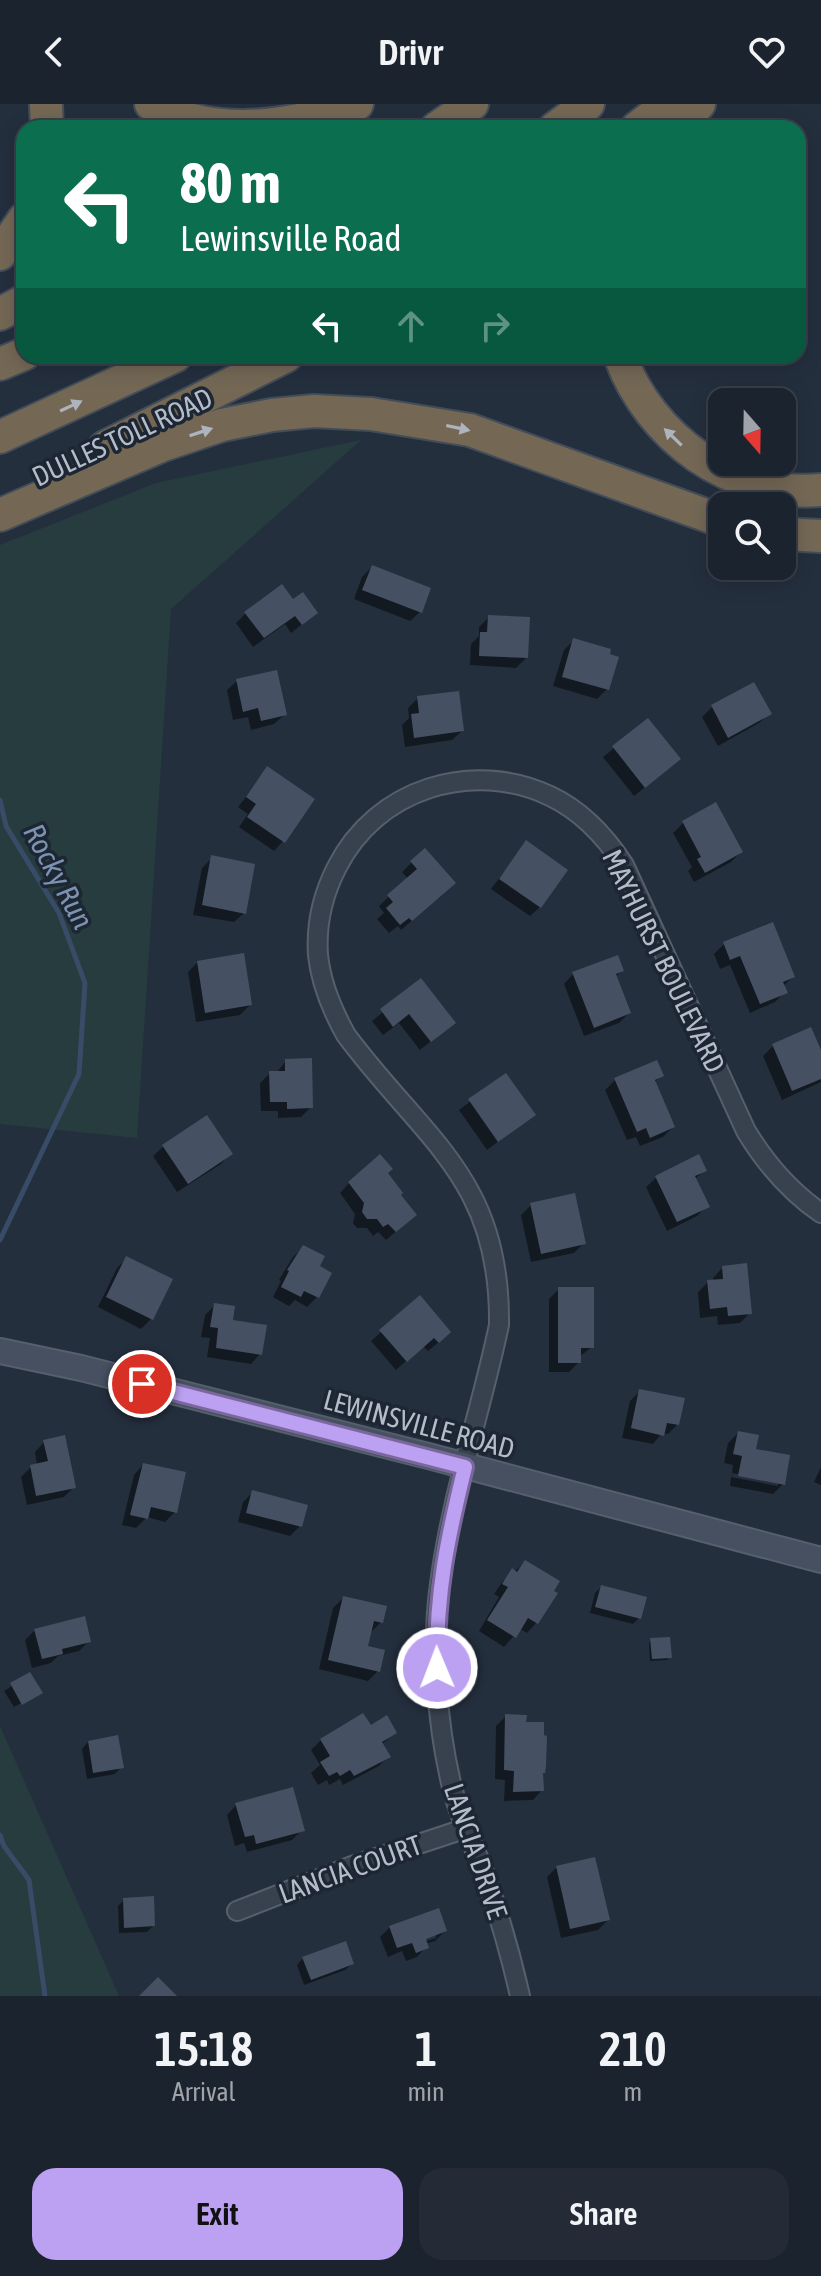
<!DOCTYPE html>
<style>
body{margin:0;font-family:"Asap Condensed",sans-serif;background:#242b36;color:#f1f3f6;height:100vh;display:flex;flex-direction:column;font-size:30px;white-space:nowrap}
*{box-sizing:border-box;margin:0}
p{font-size:26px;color:#a0a4aa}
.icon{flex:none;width:44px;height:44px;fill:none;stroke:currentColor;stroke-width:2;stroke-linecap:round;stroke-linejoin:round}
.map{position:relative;height:1892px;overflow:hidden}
.drawer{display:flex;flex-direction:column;background:#1b232e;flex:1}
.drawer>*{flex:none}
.hud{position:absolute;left:16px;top:16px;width:790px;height:244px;border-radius:24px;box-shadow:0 4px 20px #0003,0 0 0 2px #39404a;background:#0b6e4f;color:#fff;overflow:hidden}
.needle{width:52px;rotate:160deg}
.buttons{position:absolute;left:708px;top:284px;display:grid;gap:16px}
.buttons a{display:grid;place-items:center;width:88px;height:88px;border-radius:16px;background:#1b232e;box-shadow:0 4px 20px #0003,0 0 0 2px #39404a;font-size:40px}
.pin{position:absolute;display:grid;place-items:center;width:68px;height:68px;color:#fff;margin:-34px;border:4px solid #fff;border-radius:50%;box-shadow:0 2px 8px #0007}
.me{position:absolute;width:88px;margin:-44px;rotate:359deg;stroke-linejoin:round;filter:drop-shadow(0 0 6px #0008)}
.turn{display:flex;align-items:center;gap:28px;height:168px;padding:0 32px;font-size:36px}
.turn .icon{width:104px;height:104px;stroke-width:2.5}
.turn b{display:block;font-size:56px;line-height:68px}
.lanes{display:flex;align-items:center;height:76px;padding:0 32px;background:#0003;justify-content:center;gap:40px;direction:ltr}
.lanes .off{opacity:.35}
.eta{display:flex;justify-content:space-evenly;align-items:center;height:136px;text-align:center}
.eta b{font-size:48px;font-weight:600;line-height:56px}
.primary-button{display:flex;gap:16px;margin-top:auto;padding:16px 32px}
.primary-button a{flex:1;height:92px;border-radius:24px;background:#bca0f2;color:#111;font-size:32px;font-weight:600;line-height:92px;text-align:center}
.primary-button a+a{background:#242b36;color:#f1f3f6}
header{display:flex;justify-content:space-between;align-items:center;height:104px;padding:0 32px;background:#1b232e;font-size:36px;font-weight:600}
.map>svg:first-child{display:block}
.green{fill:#263c3f}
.shadow{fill:#0007;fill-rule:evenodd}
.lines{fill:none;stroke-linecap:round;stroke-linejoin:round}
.stream{stroke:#394c67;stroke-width:5}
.building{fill:#455162}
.street-casing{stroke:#565f6c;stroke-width:22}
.secondary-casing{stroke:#565f6c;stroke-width:28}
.highway-casing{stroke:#434c59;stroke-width:36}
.street{stroke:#38414e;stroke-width:18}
.secondary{stroke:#465061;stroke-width:24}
.highway{stroke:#746855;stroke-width:32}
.oneway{fill:#aeb4bd}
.route-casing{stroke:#7a689d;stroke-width:20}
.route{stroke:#bca0f2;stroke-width:14}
.labels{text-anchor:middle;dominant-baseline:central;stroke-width:7;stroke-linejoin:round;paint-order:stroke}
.street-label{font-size:28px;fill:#b4bcc9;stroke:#1d2633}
.water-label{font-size:30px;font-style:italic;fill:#7c92b1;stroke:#1d2633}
</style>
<header><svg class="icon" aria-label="back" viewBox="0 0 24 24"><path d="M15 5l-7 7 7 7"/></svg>Drivr<svg class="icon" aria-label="heart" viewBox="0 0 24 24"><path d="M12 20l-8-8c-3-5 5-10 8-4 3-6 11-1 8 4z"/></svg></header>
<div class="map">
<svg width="821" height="1892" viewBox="0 0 821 1892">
<rect width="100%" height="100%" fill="#242f3e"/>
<g class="green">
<path d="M361,336L171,505L137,1034L0,1020V441L156,379Z"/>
<path d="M0,1622L119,1892H0Z"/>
</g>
<g class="shadow">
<path d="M372,463L420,508L410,517L354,495L362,473Z"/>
<path d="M293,498L316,509L291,529L285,520L253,543L236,519L246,509Z"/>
<path d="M489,513L526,554L516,564L470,561L471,540L479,532V523Z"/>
<path d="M574,536L607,585L597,595L553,582L564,546Z"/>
<path d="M237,577L284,611L274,620L251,626L248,613L233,616L227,586Z"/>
<path d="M753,581L769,610L759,619L718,642L702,613L712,603Z"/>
<path d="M418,594L462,627L452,636L405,643L402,621L409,614L408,604Z"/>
<path d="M648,617L668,665L634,692L603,653Z"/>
<path d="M268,665L283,737L274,747L239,723L248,710L238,703Z"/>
<path d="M715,701L741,748L731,758L694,778L688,767L692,763L673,729L683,719Z"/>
<path d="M526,739L540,803L530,812L491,785Z"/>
<path d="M212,754L244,809L234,818L193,811L202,764Z"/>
<path d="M412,758L444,789L401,826L398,822L389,829L377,815L384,809L379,802L408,775L402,768Z"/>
<path d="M724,840L793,873L783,882L785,888L775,898L750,909L730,861L720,865L714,850Z"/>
<path d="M198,858L250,901L240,911L196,918L188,868Z"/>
<path d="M622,867L615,873L629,909L619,919L584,932L564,880L573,870Z"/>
<path d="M421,877L453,919L420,946L399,919L383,931L372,917Z"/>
<path d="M810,926L821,951V978L782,996L763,952L773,942Z"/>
<path d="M286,957L311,1003L301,1013L278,1014V1007H261L260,979L270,969H276Z"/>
<path d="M505,971L533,1011L487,1046L459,1006Z"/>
<path d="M661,972L654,979L673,1023L663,1033L640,1042L636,1033L627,1036L605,986L615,976Z"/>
<path d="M163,1043L230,1050L221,1060L177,1088L153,1052Z"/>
<path d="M698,1053L705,1066L694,1076L707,1102L697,1112L667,1127L646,1083L656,1074Z"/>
<path d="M386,1070L405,1120L386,1136L378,1128L373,1132L367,1124H357L353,1119L355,1110L340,1089L349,1079Z"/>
<path d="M531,1101L584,1139L574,1149L531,1158L521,1111Z"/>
<path d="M303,1143L317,1163V1193L307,1203L295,1196L289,1202L273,1193L281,1177L279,1176L293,1153Z"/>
<path d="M127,1154L151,1215L141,1225L98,1203L117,1164Z"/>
<path d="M722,1164L750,1209L740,1219L718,1221L717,1212L700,1214L698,1188L708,1178H713V1174Z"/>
<path d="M559,1185L592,1243L579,1253V1258L569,1268H549V1195Z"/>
<path d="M419,1194L439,1238L428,1247L423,1242L396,1266L371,1237Z"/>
<path d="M215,1201L260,1250L251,1260L207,1253L210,1234L201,1233L205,1211Z"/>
<path d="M640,1287L678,1320L668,1330L662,1329L653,1340L622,1334L630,1297Z"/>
<path d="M738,1329L783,1380L773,1390L730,1382L731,1373L778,1382V1378L732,1369L733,1361L724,1359L728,1339Z"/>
<path d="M44,1338L74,1383L64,1393L27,1401L21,1373L31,1363L37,1361L35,1348Z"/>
<path d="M143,1361L175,1408L165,1418L147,1413L136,1424L122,1421L134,1371Z"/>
<path d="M821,1363V1381L814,1378Z"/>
<path d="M253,1388L300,1422L290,1432L238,1418L243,1398Z"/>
<path d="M526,1458L555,1490L536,1519L527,1529L520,1525L504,1543L479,1527L499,1493L494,1490L503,1477Z"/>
<path d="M601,1483L639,1514L633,1520L590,1509L595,1489Z"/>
<path d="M343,1494L381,1518L371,1528L366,1544L378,1567L368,1577L319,1565L333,1504Z"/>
<path d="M35,1526L89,1537L79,1547L58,1552L51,1559L32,1564L25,1536Z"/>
<path d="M651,1536L670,1553L667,1556L650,1557L649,1539Z"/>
<path d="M30,1570L40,1589L14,1603L4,1587Z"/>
<path d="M363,1612L370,1624L395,1629L381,1641L388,1652L379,1662L343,1681L340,1675L329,1681L327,1676L318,1681L311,1669L320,1661L311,1646L321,1636Z"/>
<path d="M506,1612L524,1620L541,1670L542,1686L533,1696L504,1697L505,1676L495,1675L496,1622Z"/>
<path d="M88,1638L121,1663L115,1670L87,1675L82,1645Z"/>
<path d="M236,1701L302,1726L292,1736L247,1748L244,1739L235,1742L227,1711Z"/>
<path d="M557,1763L608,1816L598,1826L561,1834L547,1773Z"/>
<path d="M124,1796L153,1822L147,1828L119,1829L118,1802Z"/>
<path d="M390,1823L445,1827L435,1837L425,1840L426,1843L417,1853L406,1857L402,1847L388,1853L380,1833ZM436,1829V1834L417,1840L416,1837Z"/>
<path d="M303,1854L352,1860L345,1866L304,1881L297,1861Z"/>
</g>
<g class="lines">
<g class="stream">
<path d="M0,696L6,722L59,809L85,879L79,970L0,1136"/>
<path d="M0,1731L4,1742L29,1776L45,1892"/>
</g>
</g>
<g class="building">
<path d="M372,461L431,484L422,509L362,486Z"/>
<path d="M282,480L293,495L303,488L318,509L302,521L295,512L264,534L244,508Z"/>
<path d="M488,511L530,513L528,554L479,552L480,528H487Z"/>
<path d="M573,534L611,545L610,550L619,553L609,586L562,573Z"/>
<path d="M277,566L287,611L261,617L258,604L243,608L236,575Z"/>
<path d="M754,578L772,610L728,634L711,601Z"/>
<path d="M459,587L464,627L414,634L411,610L419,609L417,592Z"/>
<path d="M648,614L681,655L645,684L612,642Z"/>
<path d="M267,662L315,695L285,739L247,713L256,700L246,693Z"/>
<path d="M716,698L743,748L705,769L697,755L701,753L682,717Z"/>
<path d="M526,736L568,766L541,804L499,775Z"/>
<path d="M425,744L456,779L412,817L409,814L400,821L386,804L393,798L387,791L417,765L410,757Z"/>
<path d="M211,751L255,760L246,810L202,801Z"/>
<path d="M773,818L795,873L783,878L788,889L760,900L740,852L730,856L723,838Z"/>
<path d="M244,849L252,901L205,909L197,857Z"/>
<path d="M618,851L624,867L616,870L631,909L594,924L572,868Z"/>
<path d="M421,874L456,919L431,938L409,910L393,923L380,905Z"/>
<path d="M811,923L821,946V975L792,987L772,940Z"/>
<path d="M312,954L313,1004L287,1005V998H270L269,967H285V955Z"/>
<path d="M657,956L664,972L655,976L675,1023L650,1034L646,1024L637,1028L614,974Z"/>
<path d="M506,969L536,1011L498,1038L468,995Z"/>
<path d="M207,1011L233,1050L188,1080L162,1041Z"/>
<path d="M380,1050L393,1065L388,1069L403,1089L401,1091L417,1111L396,1128L388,1120L383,1123L377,1115H367L362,1108L364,1099L348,1078Z"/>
<path d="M699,1050L707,1067L695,1072L710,1103L677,1118L655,1072Z"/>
<path d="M575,1089L586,1140L541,1150L530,1099Z"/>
<path d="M303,1141L325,1152L320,1162L332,1169L319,1194L304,1187L301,1193L281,1183L289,1167L287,1166Z"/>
<path d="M126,1152L173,1175L153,1216L106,1193Z"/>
<path d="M747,1159L752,1210L728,1212L727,1203L710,1205L707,1176L723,1175L722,1162Z"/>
<path d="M558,1183H594V1244H581V1259H558Z"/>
<path d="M420,1191L451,1228L439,1239L434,1234L407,1258L379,1226Z"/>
<path d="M214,1199L235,1202L233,1216L267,1221L262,1251L216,1244L218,1224L210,1223Z"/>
<path d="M639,1285L685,1294L679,1321L667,1319L664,1332L631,1324Z"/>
<path d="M738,1327L759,1331L756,1345L790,1351L785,1381L738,1372L742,1352L733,1350Z"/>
<path d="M65,1331L76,1384L36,1392L30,1361L48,1357L43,1336Z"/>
<path d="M143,1359L186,1368L177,1409L151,1403L148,1415L130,1411Z"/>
<path d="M252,1386L308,1401L302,1423L246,1409Z"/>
<path d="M525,1456L560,1477L554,1487L558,1489L538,1520L528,1514L516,1534L487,1516L508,1483L502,1480L512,1464L517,1468Z"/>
<path d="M601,1481L647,1493L641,1515L595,1503Z"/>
<path d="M343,1492L387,1502L383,1519L374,1517L368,1542L385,1546L380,1568L328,1556Z"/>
<path d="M85,1512L91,1538L62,1545L63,1550L42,1555L34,1525Z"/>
<path d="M670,1533L672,1554L652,1555L650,1534Z"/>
<path d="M30,1568L43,1589L22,1601L10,1579Z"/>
<path d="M363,1609L371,1621L387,1611L397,1629L382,1638L391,1653L354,1672L350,1666L340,1672L337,1668L329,1672L320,1658L330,1652L320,1635Z"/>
<path d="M505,1610L527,1611L526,1618H544V1631L547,1632L546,1662L545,1669H543L544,1687L513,1688L514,1667L504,1666Z"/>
<path d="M118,1631L124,1664L93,1669L88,1637Z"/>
<path d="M293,1683L305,1727L256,1740L254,1731L245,1733L235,1699Z"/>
<path d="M595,1753L610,1816L570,1825L556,1762Z"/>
<path d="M154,1792L155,1822L124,1824L123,1794Z"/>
<path d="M439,1804L447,1827L426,1835L429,1844L416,1849L412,1839L397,1844L389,1822Z"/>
<path d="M346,1837L354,1860L311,1876L302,1853Z"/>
<path d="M158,1873L177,1892H139Z"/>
</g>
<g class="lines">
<defs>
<g id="street">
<path d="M237,1807L352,1762L464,1725"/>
<path d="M520,1892C511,1852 500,1814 487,1776C475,1743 459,1714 451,1679C437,1619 431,1542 440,1480C451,1393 481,1307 499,1221C501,1074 424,1036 346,931C332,906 321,880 318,851C316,821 323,790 337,763C376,685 472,655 550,692C582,707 605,732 624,761L746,1027C766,1060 789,1087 821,1109"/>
</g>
<path id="secondary" d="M0,1247L81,1264L432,1353L821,1456"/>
<g id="highway">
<path d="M46,0L47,24"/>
<path d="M151,0C215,35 291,23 357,0"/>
<path d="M437,24L472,0"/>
<path d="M555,24L588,0"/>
<path d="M637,24L668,0"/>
<path d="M677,24L699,0"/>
<path d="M0,150L24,115"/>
<path d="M0,210L24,197"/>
<path d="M620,252C650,334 732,394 821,386"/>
<path d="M0,260L24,250"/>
<path d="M0,333L175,252"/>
<path d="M105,343L286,252"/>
<path d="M0,411L163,341L222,321L272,311L314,307L371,310L470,326L722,417"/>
<path d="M782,430L821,432"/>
</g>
</defs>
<use href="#street" class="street-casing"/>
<use href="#secondary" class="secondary-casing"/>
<use href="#highway" class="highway-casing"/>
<use href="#street" class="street"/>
<use href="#secondary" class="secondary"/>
<use href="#highway" class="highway"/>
</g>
<defs><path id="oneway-solid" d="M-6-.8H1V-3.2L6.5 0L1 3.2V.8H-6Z" transform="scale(2)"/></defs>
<g class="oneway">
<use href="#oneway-solid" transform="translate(71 302) rotate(-25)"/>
<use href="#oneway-solid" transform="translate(458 324) rotate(12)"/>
<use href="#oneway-solid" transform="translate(201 328) rotate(-18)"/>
<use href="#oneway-solid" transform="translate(673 333) rotate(-136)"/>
</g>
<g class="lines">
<defs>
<path id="route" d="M142,1280L465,1363C447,1436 436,1489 437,1564"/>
</defs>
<use href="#route" class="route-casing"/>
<use href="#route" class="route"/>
</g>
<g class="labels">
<g class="street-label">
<text transform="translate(122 333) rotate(-25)">DULLES TOLL ROAD</text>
<text transform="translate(664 857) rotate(64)">MAYHURST BOULEVARD</text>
<text transform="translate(419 1320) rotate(15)">LEWINSVILLE ROAD</text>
<text transform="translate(476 1747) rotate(71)">LANCIA DRIVE</text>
<text transform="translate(350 1765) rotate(-20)">LANCIA COURT</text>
</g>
<g class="water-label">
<text transform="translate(59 772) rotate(62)">Rocky Run</text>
</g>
</g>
</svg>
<div class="buttons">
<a><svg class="needle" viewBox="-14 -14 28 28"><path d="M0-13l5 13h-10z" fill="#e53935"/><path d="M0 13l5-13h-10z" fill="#a0a4aa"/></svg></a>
<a><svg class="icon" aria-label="search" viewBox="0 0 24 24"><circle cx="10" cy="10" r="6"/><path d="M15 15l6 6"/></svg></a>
</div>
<div class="pin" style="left:142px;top:1280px;background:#d93025"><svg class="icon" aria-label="arrive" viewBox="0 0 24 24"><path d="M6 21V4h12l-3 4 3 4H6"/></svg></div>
<svg class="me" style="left:437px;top:1564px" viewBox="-20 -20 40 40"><circle r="17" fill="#bca0f2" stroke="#fff" stroke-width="3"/><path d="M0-11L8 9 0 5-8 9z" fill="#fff"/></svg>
<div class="hud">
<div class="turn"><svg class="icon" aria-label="left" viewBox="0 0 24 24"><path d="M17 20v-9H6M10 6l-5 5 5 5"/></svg><div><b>80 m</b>Lewinsville Road</div></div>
<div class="lanes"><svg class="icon" aria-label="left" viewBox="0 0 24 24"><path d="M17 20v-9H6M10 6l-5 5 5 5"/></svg><svg class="icon off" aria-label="ahead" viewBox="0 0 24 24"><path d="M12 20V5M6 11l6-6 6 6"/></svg><svg class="icon off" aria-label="right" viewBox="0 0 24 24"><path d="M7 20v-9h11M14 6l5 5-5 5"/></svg></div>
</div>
</div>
<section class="drawer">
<div class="eta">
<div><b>15:18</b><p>Arrival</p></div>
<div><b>1</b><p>min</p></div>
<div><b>210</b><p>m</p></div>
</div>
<div class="primary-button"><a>Exit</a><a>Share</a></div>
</section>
